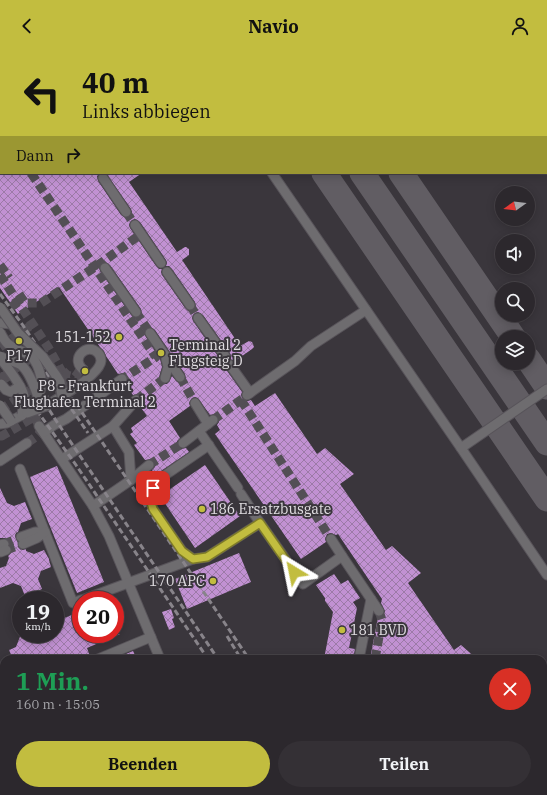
<!DOCTYPE html>
<html lang="de">
<meta charset="utf-8">
<style>
body{margin:0;font-family:"IBM Plex Serif",serif;background:#343035;color:#f1f3f6;height:100vh;display:flex;flex-direction:column;font-size:15px;white-space:nowrap}
*{box-sizing:border-box;margin:0}
p{font-size:13px;color:#a6a6aa}
.icon{flex:none;width:22px;height:22px;fill:none;stroke:currentColor;stroke-width:2;stroke-linecap:round;stroke-linejoin:round}
.map{position:relative;flex:1;overflow:hidden}
.drawer{position:absolute;left:0px;top:603px;width:547px;height:140px;display:flex;flex-direction:column;background:#2c282d;border-radius:12px 12px 0 0;box-shadow:0 2px 10px #0003,0 0 0 1px #484449}
.drawer>*{flex:none}
.hud{position:absolute;left:0px;top:0px;width:547px;height:122px;box-shadow:0 2px 10px #0003,0 0 0 1px #484449;background:#c2bd3f;color:#111;overflow:hidden}
.needle{width:26px;rotate:256deg}
.buttons{position:absolute;left:495px;top:134px;display:grid;gap:8px}
.buttons a{display:grid;place-items:center;width:40px;height:40px;border-radius:50%;background:#2c282d;box-shadow:0 2px 10px #0003,0 0 0 1px #484449;font-size:20px}
.speed{position:absolute;left:12px;top:539px;display:flex;gap:8px;font-size:20px;font-weight:700;text-align:center}
.speed>*{display:grid;place-content:center;width:52px;height:52px;border-radius:50%;background:#2c282d;box-shadow:0 2px 10px #0003,0 0 0 1px #484449;line-height:1}
.speed small{font-size:10px;font-weight:400}
.speed .limit{border:6px solid #d22;background:#fff;color:#111}
.pin{position:absolute;display:grid;place-items:center;width:34px;height:34px;color:#fff;margin:-17px;border-radius:8px;box-shadow:0 2px 6px #0006}
.me{position:absolute;width:44px;margin:-22px;rotate:325deg;stroke-linejoin:round;filter:drop-shadow(0 0 3px #0008)}
.turn{display:flex;align-items:center;gap:14px;height:84px;padding:0 16px;font-size:18px}
.turn .icon{width:52px;height:52px;stroke-width:2.5}
.turn b{display:block;font-size:28px;line-height:34px}
.then{display:flex;align-items:center;height:38px;padding:0 16px;background:#0003;gap:8px;font-size:15px}
.round{display:grid;place-items:center;flex:none;width:42px;height:42px;border-radius:21px;background:#343035}
.head{display:flex;align-items:center;justify-content:space-between;height:68px;padding:0 16px}
h1{font-size:24px;font-weight:800;line-height:30px;color:#1e9e55}
.primary-button{display:flex;gap:8px;margin-top:auto;padding:8px 16px}
.primary-button a{flex:1;height:46px;border-radius:24px;background:#c2bd3f;color:#111;font-size:16px;font-weight:800;line-height:46px;text-align:center}
.primary-button a+a{background:#343035;color:#f1f3f6}
header{display:flex;justify-content:space-between;align-items:center;height:52px;padding:0 16px;background:#c2bd3f;color:#111;font-size:18px;font-weight:800}
.map>svg:first-child{display:block}
.lines{fill:none;stroke-linecap:round;stroke-linejoin:round}
.taxiway{stroke:#615d63;stroke-width:25}
.building{fill:url(#building-cross-hatch);fill-rule:evenodd}
.minor-tunnel{stroke:#534f55;stroke-width:9;stroke-dasharray:9 4.5;stroke-linecap:butt}
.minor-casing{stroke:#58545a;stroke-width:11}
.minor{stroke:#6e6c6f;stroke-width:9}
.rail{stroke:#88848a;stroke-width:3;stroke-dasharray:6 3;stroke-linecap:butt}
.minor-bridge-casing{stroke:#58545a;stroke-width:11;stroke-linecap:butt}
.minor-bridge{stroke:#6e6c6f;stroke-width:9}
.route-casing{stroke:#7e7b29;stroke-width:10}
.route{stroke:#c2bd3f;stroke-width:7}
.poi-dot{fill:#c2bd3f;stroke:#3a363c;stroke-width:1.5}
.labels{text-anchor:middle;dominant-baseline:central;stroke-width:4;stroke-linejoin:round;paint-order:stroke}
.poi-label{font-size:14px;fill:#e1dee2;stroke:#3a363c;text-anchor:start}
</style>
<header><svg class="icon" aria-label="back" viewBox="0 0 24 24"><path d="M15 5l-7 7 7 7"/></svg>Navio<svg class="icon" aria-label="person" viewBox="0 0 24 24"><circle cx="12" cy="8" r="4"/><path d="M4 21q1-7 8-7t8 7"/></svg></header>
<div class="map">
<svg width="547" height="743" viewBox="0 0 547 743">
<defs>
<pattern id="building-cross-hatch" width="8" height="8" patternUnits="userSpaceOnUse"><rect width="8" height="8" fill="#c191d2"/><path d="M0 0l8 8M0 8l8-8" fill="none" stroke="#9c7aa7"/></pattern>
</defs>
<rect width="100%" height="100%" fill="#3a363c"/>
<g class="lines">
<g class="taxiway">
<path d="M242,0L243,1"/>
<path d="M280,0V1"/>
<path d="M318,0L319,1"/>
<path d="M299,1L300,0"/>
<path d="M338,1V0"/>
<path d="M324,121L547,447"/>
<path d="M362,121L547,391"/>
<path d="M401,121L513,285"/>
<path d="M528,307L547,335"/>
</g>
</g>
<g class="building">
<path d="M0,121H100L97,124L98,129L121,163L126,166L129,165L131,163L132,160L131,157L106,121H142L129,130L177,200L185,195H186L189,197V203L182,208L240,294L249,289L252,290L253,292L254,295L252,297L235,309L230,307L231,304L230,301L203,263L198,260L195,261L193,263L192,266L193,269L220,307L225,310L224,313L225,316L242,340L241,343L242,346L245,349H248L251,348L255,354L275,341L317,402L325,396L354,422L340,432L386,498L392,494L421,521L408,531L454,598L461,593L477,607H370L378,565L383,564L385,559L381,551L382,547L338,482L336,483L331,481L327,482L325,487L326,490L301,507L215,382L220,378L217,373L219,370L218,365L215,362L210,363L198,346L195,345L192,346L189,351L190,354L169,369L180,386L177,389L178,394L181,397L186,396L189,400L155,423L152,418L155,415L154,409L151,407L145,408L134,393L137,391L130,382L133,380L131,376L147,364L139,353L142,350V346L138,342L133,343L125,332L128,329L127,324L124,321L118,322L106,304L104,299L100,295L59,235L18,262L0,236ZM135,167L140,170L166,208L167,211L166,214H169L172,217L195,250L196,255L193,258L188,259L185,256L162,223L161,220L162,217H159L156,214L130,176L129,173L130,170L132,168ZM105,210L110,213L141,257L142,262L139,265L134,266L131,263L100,219L99,216L100,213L102,211ZM150,275L155,278L185,322L186,327L183,330L180,331L177,330L172,324L169,330L167,332H163L160,330L159,325L162,315L160,307L144,282V279L146,276Z"/>
<path d="M205,413L240,464L195,496L160,444Z"/>
<path d="M57,414L104,530L77,541L30,425Z"/>
<path d="M0,436L7,451L14,454L25,450L32,467L21,471L18,480L16,481L15,484L16,487L18,490V495L20,497L23,498L26,497V499L34,502L44,498L49,507V508L51,515L41,519L38,527L42,537L35,540L34,542L32,541L25,544L21,534L13,531L0,536V516L6,514L9,506L8,504L11,501L12,498L9,488L5,486H0Z"/>
<path d="M239,501L251,530L187,557L175,527Z"/>
<path d="M334,522L341,532L348,528L360,546L353,550L357,556L349,596L355,597L353,607H324L333,560L325,549V546L316,533Z"/>
<path d="M171,557L174,566L172,567L175,575L169,578L162,560Z"/>
<path d="M81,559V582H120L87,596L91,607H13L9,598L16,595L21,582H55V570Z"/>
<path d="M133,599L137,607H114Z"/>
</g>
<g class="lines">
<g class="minor-tunnel">
<path d="M17,0L18,1"/>
<path d="M0,76L1,77"/>
<path d="M31,121L156,305L122,327"/>
<path d="M126,160L135,173"/>
<path d="M0,213L9,226"/>
<path d="M104,215L101,211L141,182"/>
<path d="M0,223L48,295L66,327C67,336 63,338 56,342"/>
<path d="M19,242L25,251H41L101,211"/>
<path d="M190,253L198,266"/>
<path d="M136,260L150,281"/>
<path d="M0,263L18,250"/>
<path d="M0,295L33,272"/>
<path d="M14,312L6,317L5,321L20,342"/>
<path d="M63,319L67,323L75,325C82,317 79,317 78,308"/>
<path d="M180,325L195,351"/>
<path d="M0,327L46,296"/>
<path d="M37,333C41,339 47,344 44,351"/>
<path d="M136,348L165,326"/>
<path d="M241,348L331,487"/>
<path d="M0,358L61,317"/>
<path d="M213,368L245,345"/>
<path d="M0,384H2L39,362"/>
<path d="M27,391C31,388 35,386 38,383C47,374 25,365 39,354"/>
<path d="M149,413L183,391"/>
<path d="M4,492L21,485"/>
<path d="M6,498L23,492"/>
<path d="M375,607L382,568L379,559"/>
</g>
<defs>
<g id="minor">
<path d="M190,0L191,1"/>
<path d="M504,0L505,1"/>
<path d="M546,56L547,58"/>
<path d="M272,121L461,396L547,523"/>
<path d="M103,126L126,160"/>
<path d="M135,173L161,211"/>
<path d="M105,216L136,260"/>
<path d="M167,220L190,253"/>
<path d="M198,266L225,304"/>
<path d="M0,271L11,272"/>
<path d="M150,281L180,325"/>
<path d="M230,313L250,341"/>
<path d="M165,326L168,315L166,307"/>
<path d="M247,343L295,309L311,294L366,258"/>
<path d="M195,351L208,372"/>
<path d="M46,354L62,344"/>
<path d="M0,372L7,371L22,363"/>
<path d="M39,374L93,454L109,484L160,607"/>
<path d="M113,374L129,400L131,428"/>
<path d="M199,379L238,436"/>
<path d="M44,380L54,373L66,367L122,327"/>
<path d="M183,391L213,368"/>
<path d="M209,393L158,428L149,444L153,457L182,499L193,507L207,505L260,471"/>
<path d="M461,396L547,337"/>
<path d="M62,407L113,374L129,356L136,348"/>
<path d="M0,409L27,391"/>
<path d="M20,417L73,551L81,548"/>
<path d="M241,442L260,471L303,532L342,504L331,487"/>
<path d="M93,454L131,428L149,413"/>
<path d="M21,485L35,480H45"/>
<path d="M23,492L37,486L45,480"/>
<path d="M0,493L4,492"/>
<path d="M1,500L6,498"/>
<path d="M342,504L379,559"/>
<path d="M82,548L193,507"/>
<path d="M98,607L151,585"/>
<path d="M359,607L371,547"/>
<path d="M0,647L4,646"/>
<path d="M543,685L547,686"/>
<path d="M0,701L4,699"/>
<path d="M0,711L4,721"/>
<path d="M11,739L12,743"/>
<path d="M20,739L22,743"/>
<path d="M212,739L213,743"/>
<path d="M237,739L238,743"/>
<path d="M174,743L184,739"/>
<path d="M440,743L441,739"/>
</g>
</defs>
<use href="#minor" class="minor-casing"/>
<use href="#minor" class="minor"/>
<g class="rail">
<path d="M0,242L22,272L249,607"/>
<path d="M0,253L88,381"/>
<path d="M0,283L28,324L55,367L218,607"/>
<path d="M0,307L76,413L208,607"/>
<path d="M227,584L241,607"/>
<path d="M225,743L226,739"/>
<path d="M243,743L244,739"/>
<path d="M261,743L262,739"/>
<path d="M277,743V739"/>
</g>
<defs>
<g id="minor-bridge">
<path d="M0,255L18,281L43,305L55,322L60,330L62,344C72,338 100,321 101,309C101,307 100,303 98,301C87,289 68,308 85,319"/>
<path d="M0,280C2,284 4,288 7,291C12,297 22,298 29,303C34,306 37,312 39,318C46,337 37,351 22,363"/>
<path d="M0,304C6,308 17,310 21,313C29,319 35,336 38,345"/>
<path d="M0,306C7,315 22,333 24,344C24,350 23,357 22,363"/>
<path d="M1,332L6,338L11,340L20,334"/>
<path d="M0,353L11,369"/>
<path d="M27,361L46,354"/>
</g>
</defs>
<use href="#minor-bridge" class="minor-bridge-casing"/>
<use href="#minor-bridge" class="minor-bridge"/>
</g>
<g class="lines">
<defs>
<path id="route" d="M153,436L149,444L153,457L182,499L193,507L207,505L260,471L294,520"/>
</defs>
<use href="#route" class="route-casing"/>
<use href="#route" class="route"/>
</g>
<g class="poi-dot">
<circle cx="119" cy="285" r="4"/>
<circle cx="19" cy="289" r="4"/>
<circle cx="161" cy="301" r="4"/>
<circle cx="85" cy="319" r="4"/>
<circle cx="202" cy="457" r="4"/>
<circle cx="213" cy="529" r="4"/>
<circle cx="342" cy="578" r="4"/>
</g>
<g class="labels">
<g class="poi-label">
<text x="111" y="285" text-anchor="end">151-152</text>
<text x="169" y="293">Terminal 2<tspan x="169" dy="16">Flugsteig D</tspan></text>
<text x="19" y="304" text-anchor="middle">P17</text>
<text x="85" y="334" text-anchor="middle">P8 - Frankfurt<tspan x="85" dy="16">Flughafen Terminal 2</tspan></text>
<text x="210" y="457">186 Ersatzbusgate</text>
<text x="205" y="529" text-anchor="end">170 APC</text>
<text x="350" y="578">181 BVD</text>
</g>
</g>
</svg>
<div class="buttons">
<a><svg class="needle" viewBox="-14 -14 28 28"><path d="M0-13l5 13h-10z" fill="#e53935"/><path d="M0 13l5-13h-10z" fill="#a6a6aa"/></svg></a>
<a><svg class="icon" aria-label="sound" viewBox="0 0 24 24"><path d="M4 9h4l5-4v14l-5-4H4zM17 9q2 3 0 6"/></svg></a>
<a><svg class="icon" aria-label="search" viewBox="0 0 24 24"><circle cx="10" cy="10" r="6"/><path d="M15 15l6 6"/></svg></a>
<a><svg class="icon" aria-label="layers" viewBox="0 0 24 24"><path d="M12 4l9 5-9 5-9-5zM3 14l9 5 9-5"/></svg></a>
</div>
<div class="speed"><div>19<small>km/h</small></div><div class="limit">20</div></div>
<div class="pin" style="left:153px;top:436px;background:#d93025"><svg class="icon" aria-label="arrive" viewBox="0 0 24 24"><path d="M6 21V4h12l-3 4 3 4H6"/></svg></div>
<svg class="me" style="left:294px;top:520px" viewBox="-20 -20 40 40"><path d="M0-17L14 15 0 8-14 15z" fill="#c2bd3f" stroke="#fff" stroke-width="4"/></svg>
<div class="hud">
<div class="turn"><svg class="icon" aria-label="left" viewBox="0 0 24 24"><path d="M17 20v-9H6M10 6l-5 5 5 5"/></svg><div><b>40 m</b>Links abbiegen</div></div>
<div class="then">Dann<svg class="icon" aria-label="right" viewBox="0 0 24 24"><path d="M7 20v-9h11M14 6l5 5-5 5"/></svg></div>
</div>
<section class="drawer">
<div class="head"><div><h1>1 Min.</h1><p>160 m · 15:05</p></div><a class="round" style="background:#d93025;color:#fff"><svg class="icon" aria-label="close" viewBox="0 0 24 24"><path d="M6 6l12 12M18 6L6 18"/></svg></a></div>
<div class="primary-button"><a>Beenden</a><a>Teilen</a></div>
</section>
</div>
